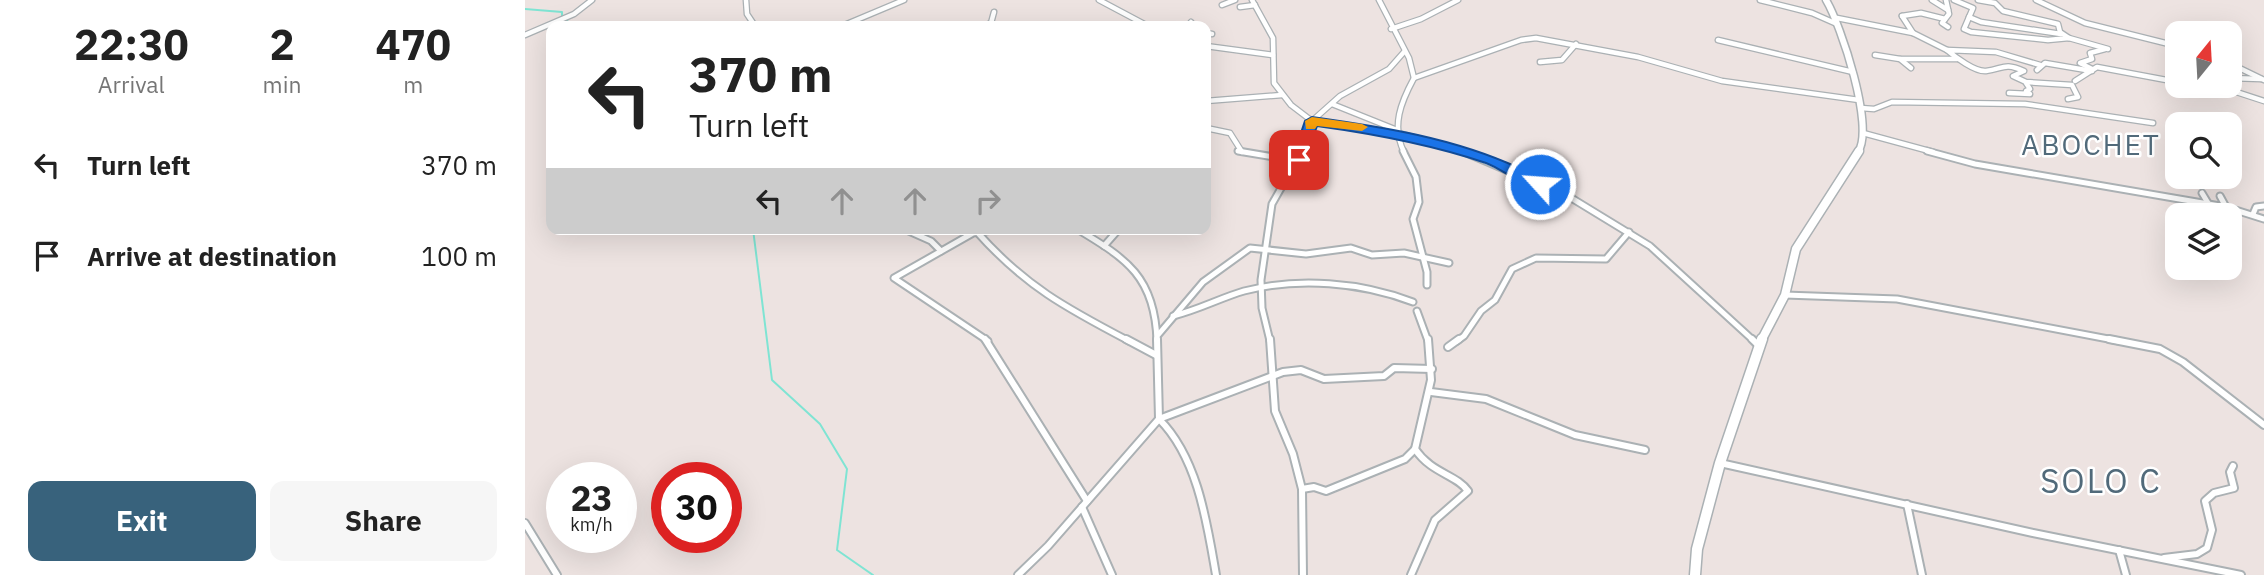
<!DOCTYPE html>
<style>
body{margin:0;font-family:"IBM Plex Sans",sans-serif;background:#f6f6f6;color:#222;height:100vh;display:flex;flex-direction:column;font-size:26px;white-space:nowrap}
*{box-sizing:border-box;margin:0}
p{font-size:23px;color:#767676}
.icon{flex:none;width:38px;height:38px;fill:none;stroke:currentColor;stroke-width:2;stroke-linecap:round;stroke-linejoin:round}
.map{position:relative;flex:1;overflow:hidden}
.sheet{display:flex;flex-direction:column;background:#fff;width:525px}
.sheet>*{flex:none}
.guide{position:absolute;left:21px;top:21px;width:665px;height:214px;border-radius:14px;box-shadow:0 7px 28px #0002;background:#fff;color:#222;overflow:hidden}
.needle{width:46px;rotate:18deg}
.tools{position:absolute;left:1640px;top:21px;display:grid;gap:14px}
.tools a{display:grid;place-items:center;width:77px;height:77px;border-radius:14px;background:#fff;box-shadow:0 7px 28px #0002;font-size:35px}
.speed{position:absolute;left:21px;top:462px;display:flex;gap:14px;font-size:35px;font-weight:700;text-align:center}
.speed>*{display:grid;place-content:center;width:91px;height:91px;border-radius:50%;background:#fff;box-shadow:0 7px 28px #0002;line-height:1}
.speed small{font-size:18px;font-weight:400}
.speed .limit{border:10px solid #d22;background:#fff;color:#111}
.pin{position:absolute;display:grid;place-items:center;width:60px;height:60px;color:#fff;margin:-30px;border-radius:14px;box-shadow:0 4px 10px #0006}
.me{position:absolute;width:77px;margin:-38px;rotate:296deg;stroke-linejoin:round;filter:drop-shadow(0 0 5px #0008)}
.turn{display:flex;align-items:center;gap:24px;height:147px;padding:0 28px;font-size:32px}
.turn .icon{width:91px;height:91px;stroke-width:2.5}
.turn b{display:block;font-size:49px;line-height:60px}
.lanes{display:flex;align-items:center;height:66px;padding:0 28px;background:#0003;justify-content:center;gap:35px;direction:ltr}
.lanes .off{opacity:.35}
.eta{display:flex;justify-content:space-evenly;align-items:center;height:119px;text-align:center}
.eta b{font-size:42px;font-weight:700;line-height:49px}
.cta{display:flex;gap:14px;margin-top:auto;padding:14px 28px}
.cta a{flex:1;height:80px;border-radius:14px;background:#38627c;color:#fff;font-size:28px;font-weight:700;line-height:80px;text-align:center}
.cta a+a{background:#f6f6f6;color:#222}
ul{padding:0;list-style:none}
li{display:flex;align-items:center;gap:21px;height:91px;padding:0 28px}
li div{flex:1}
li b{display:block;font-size:26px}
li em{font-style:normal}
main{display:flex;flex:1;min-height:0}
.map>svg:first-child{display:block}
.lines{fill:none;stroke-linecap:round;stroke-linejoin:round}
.stream{stroke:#7fe4d3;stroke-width:2}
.minor-far2-casing{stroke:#abb1b4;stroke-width:7}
.minor-far1-casing{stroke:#abb1b4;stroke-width:9}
.minor-casing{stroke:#abb1b4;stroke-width:10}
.secondary-far2-casing{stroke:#abb1b4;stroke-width:9}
.secondary-far1-casing{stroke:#abb1b4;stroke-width:11}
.secondary-casing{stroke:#abb1b4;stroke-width:13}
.minor-far2{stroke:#fff;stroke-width:4.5}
.minor-far1{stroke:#fff;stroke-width:5}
.minor{stroke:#fff;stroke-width:6}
.secondary-far2{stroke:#fff;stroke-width:6}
.secondary-far1{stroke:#fff;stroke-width:8}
.secondary{stroke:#fff;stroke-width:10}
.route{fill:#1a73e8;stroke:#114b97;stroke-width:2}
.slow{fill:#f59e0b}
.labels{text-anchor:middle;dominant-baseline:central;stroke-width:5;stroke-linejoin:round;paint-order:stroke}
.quarter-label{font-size:28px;letter-spacing:2px;fill:#516a7a;stroke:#fff}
.near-quarter-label{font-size:33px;letter-spacing:2px;fill:#516a7a;stroke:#fff}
</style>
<main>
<section class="sheet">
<div class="eta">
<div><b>22:30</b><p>Arrival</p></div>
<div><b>2</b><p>min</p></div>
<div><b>470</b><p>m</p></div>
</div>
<ul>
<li><svg class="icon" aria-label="left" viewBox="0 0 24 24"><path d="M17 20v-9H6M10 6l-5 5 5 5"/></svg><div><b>Turn left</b></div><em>370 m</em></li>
<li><svg class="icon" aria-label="arrive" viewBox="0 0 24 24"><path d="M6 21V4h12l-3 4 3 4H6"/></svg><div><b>Arrive at destination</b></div><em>100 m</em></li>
</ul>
<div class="cta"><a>Exit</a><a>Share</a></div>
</section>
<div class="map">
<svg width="1739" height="575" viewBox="0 0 1739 575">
<rect width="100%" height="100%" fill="#ede3e1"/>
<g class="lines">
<g class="stream">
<path d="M0,9L37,12V17"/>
<path d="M41,20L48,26"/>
<path d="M228,229L247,380L295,424L322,469L312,550L348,575"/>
</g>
<defs>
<g id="minor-far2">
<path d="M221,0L222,14L230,26"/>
<path d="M574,0L623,26"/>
<path d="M727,0L748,38L749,83L766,105L787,121L873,133L943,152"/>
<path d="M854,0L884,58L889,78"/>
<path d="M1235,0L1287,13L1312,24"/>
<path d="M1407,0L1423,10"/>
<path d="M1421,0L1424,14L1417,23L1423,27"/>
<path d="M1429,0L1448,8L1439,29L1446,32L1523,40L1544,38L1583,49"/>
<path d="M1453,0L1470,3L1478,11L1533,24L1535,32L1544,38"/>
<path d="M1511,0L1560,23L1652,46"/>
<path d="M697,5L710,0"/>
<path d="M715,7L730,5"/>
<path d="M1377,16L1396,13L1420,19"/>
<path d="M1377,16L1388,33"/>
<path d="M1444,17L1456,22L1536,34"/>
<path d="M1312,18L1388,33L1422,50"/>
<path d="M306,26H312"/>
<path d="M317,26L379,0"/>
<path d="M459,26L466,23L469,12"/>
<path d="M663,26L666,22"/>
<path d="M866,29L896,19L933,0"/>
<path d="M681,33L687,34"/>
<path d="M0,35L49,14L67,0"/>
<path d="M1193,40L1328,72"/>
<path d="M681,46L748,55"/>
<path d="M1350,55L1375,59L1386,68"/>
<path d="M1375,59H1432"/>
<path d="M1015,62L1037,60L1051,44"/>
<path d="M1704,63L1739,80"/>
<path d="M1515,65L1471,52L1422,50C1430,57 1450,72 1461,71C1479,69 1478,62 1499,71L1488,76L1501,82L1547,85L1553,97L1543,99"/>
<path d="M1567,69L1555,63L1567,59L1565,53L1580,49"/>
<path d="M1512,70L1520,63L1567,71"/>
<path d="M1704,78L1736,79"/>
<path d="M1550,81L1572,67L1652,82"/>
<path d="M1693,86L1739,101"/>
<path d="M1484,93L1505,94L1501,91L1505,89L1501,83"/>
<path d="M681,101L757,95"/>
<path d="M807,104L872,130"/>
<path d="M1336,108L1349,109L1367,102L1500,104L1628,123"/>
<path d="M681,128L705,133L717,152"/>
<path d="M1338,133L1408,152"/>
<path d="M776,152L787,121L815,96L864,69L879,52"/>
<path d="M879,152C866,126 876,102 889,78L996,40L1011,38L1113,57L1197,81L1334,100"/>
</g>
<g id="minor-far1">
<path d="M713,151L773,161"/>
<path d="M878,151L891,177L894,202L888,219L902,272V285"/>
<path d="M937,151L1048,199L1125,246L1229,341"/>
<path d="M1402,151L1450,164L1701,207L1739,219"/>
<path d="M1677,193L1683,203"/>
<path d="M1695,196L1701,207"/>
<path d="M1728,214L1731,207L1739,206"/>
<path d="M379,229L406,241L416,251"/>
<path d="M552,229C602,259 630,277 632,341"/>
<path d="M452,232C500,286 541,308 604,341"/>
<path d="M579,246L594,229"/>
<path d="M1260,295L1372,299L1594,341"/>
<path d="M892,311L903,341"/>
<path d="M648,316C673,310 695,298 719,291C773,277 836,282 888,302"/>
<path d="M633,335L678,282L725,248L781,254L826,248L847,255L879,253L924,263"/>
<path d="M463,341L369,278L448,233L474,229"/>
<path d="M745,341L737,308L736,280L747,204L777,151"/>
<path d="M932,341L939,336L956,311L970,300L987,269L1011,258L1081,259L1104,232"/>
</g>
<g id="minor">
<path d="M460,339L562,501"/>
<path d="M601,339L631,355"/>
<path d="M632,339L634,419C673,458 682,523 691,575"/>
<path d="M745,339L750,411L768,454L777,489L778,575"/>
<path d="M1227,339L1234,346"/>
<path d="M1584,339L1635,349L1658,362L1739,425"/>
<path d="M923,347L934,339"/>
<path d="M906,392L961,399L1050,435L1120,450"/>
<path d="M1195,463L1508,533L1716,575"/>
<path d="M777,489L789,487L801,491L880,459L890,449"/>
<path d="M1382,504L1397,575"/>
<path d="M557,507L587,575"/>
<path d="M0,523L32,575"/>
<path d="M1594,550L1601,575"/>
<path d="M1639,558L1672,554L1682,548L1687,530L1680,501L1689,493L1709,488L1705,472L1708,466"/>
<path d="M493,575L523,546L634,419L758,372L776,370L799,379L859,376L869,368L907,369"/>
<path d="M886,575L910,520L943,491C931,474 907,474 890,449L906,380L903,339"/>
</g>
<path id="secondary-far2" d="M1301,0C1316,25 1350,128 1333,152"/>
<path id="secondary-far1" d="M1236,341L1260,295L1271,249L1334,151"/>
<path id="secondary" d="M1170,575L1172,549L1195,463L1237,339"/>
</defs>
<use href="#minor-far2" class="minor-far2-casing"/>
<use href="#minor-far1" class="minor-far1-casing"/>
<use href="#minor" class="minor-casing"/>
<use href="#secondary-far2" class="secondary-far2-casing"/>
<use href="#secondary-far1" class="secondary-far1-casing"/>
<use href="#secondary" class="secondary-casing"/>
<use href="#minor-far2" class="minor-far2"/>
<use href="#minor-far1" class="minor-far1"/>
<use href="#minor" class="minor"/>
<use href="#secondary-far2" class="secondary-far2"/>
<use href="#secondary-far1" class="secondary-far1"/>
<use href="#secondary" class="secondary"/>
</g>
<path class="route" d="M787,117C858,127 929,138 994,168C1004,173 1016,176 1022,184L1020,187C1002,191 978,169 961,163C905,144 850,134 792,126L780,160L769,163L767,160L780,121Z"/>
<path class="slow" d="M787,117L837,124L843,127L837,131L792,126L790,129H781L780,121Z"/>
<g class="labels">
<g class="quarter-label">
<text x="1566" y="144">ABOCHET</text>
</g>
<g class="near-quarter-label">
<text x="1576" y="480">SOLO C</text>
</g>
</g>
</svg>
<div class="tools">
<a><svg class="needle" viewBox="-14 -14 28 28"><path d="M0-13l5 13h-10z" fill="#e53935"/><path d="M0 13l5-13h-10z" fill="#767676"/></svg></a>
<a><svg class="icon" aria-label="search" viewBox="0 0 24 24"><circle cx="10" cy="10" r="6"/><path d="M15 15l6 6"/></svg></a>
<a><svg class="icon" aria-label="layers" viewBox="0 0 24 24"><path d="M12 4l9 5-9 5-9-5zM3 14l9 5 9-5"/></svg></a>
</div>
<div class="speed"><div>23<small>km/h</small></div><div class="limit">30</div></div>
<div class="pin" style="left:774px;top:160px;background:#d93025"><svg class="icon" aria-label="arrive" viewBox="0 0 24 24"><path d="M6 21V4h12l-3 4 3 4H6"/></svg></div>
<svg class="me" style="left:1015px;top:184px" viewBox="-20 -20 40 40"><circle r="17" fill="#1a73e8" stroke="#fff" stroke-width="3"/><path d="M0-11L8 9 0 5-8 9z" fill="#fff"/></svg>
<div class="guide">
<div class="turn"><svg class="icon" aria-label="left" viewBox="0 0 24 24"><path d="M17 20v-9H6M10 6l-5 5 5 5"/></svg><div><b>370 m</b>Turn left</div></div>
<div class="lanes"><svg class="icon" aria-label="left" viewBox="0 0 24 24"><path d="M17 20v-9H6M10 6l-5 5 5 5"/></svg><svg class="icon off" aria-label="ahead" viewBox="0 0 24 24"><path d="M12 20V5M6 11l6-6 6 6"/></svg><svg class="icon off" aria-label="ahead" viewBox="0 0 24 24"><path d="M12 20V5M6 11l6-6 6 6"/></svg><svg class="icon off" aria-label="right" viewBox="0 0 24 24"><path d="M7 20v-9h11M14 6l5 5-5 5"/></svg></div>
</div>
</div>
</main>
